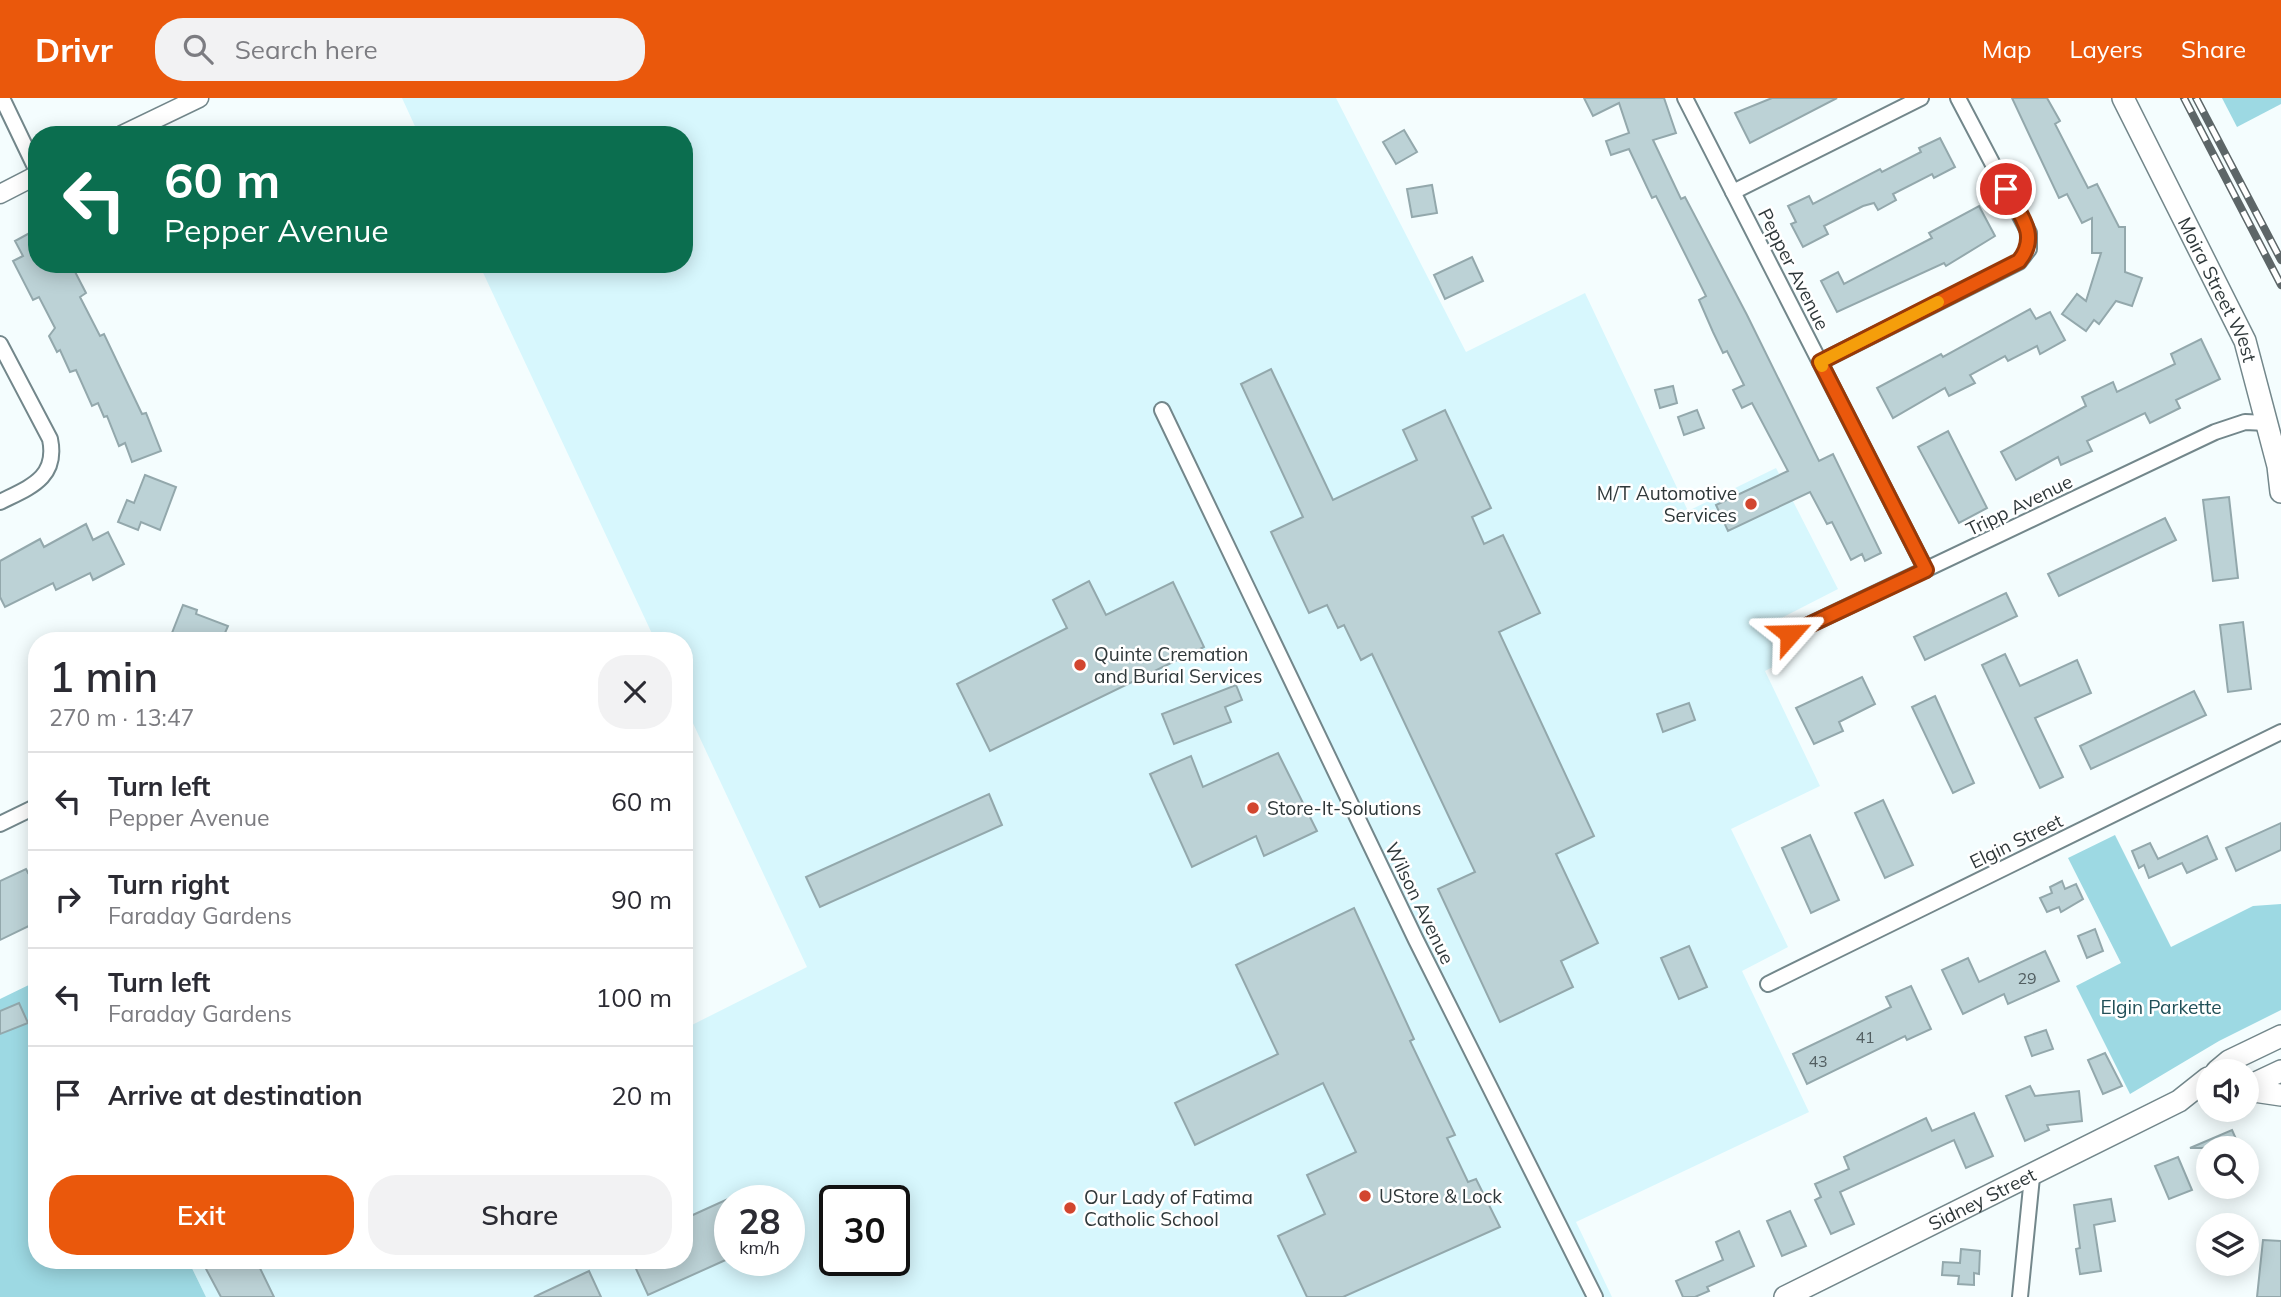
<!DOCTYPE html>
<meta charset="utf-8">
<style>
body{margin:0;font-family:Mulish,sans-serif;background:#f2f2f3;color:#2b2b33;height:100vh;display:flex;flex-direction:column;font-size:26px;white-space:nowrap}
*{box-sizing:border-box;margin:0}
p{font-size:23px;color:#7c7c81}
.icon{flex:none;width:38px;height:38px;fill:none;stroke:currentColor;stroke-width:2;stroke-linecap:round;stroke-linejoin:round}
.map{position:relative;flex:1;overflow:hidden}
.drawer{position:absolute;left:28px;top:534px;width:665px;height:637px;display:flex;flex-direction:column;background:#fff;border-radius:28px;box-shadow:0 4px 18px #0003}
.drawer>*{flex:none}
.banner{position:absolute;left:28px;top:28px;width:665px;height:147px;border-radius:28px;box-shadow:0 4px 18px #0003;background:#0b6e4f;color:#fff;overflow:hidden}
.fabs{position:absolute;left:2196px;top:961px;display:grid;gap:14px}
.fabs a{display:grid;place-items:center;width:63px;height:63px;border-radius:50%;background:#fff;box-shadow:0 4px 18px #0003;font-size:35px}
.speed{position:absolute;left:714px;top:1087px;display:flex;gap:14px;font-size:35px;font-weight:700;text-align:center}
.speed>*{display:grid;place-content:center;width:91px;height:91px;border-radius:50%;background:#fff;box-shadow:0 4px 18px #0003;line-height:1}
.speed small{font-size:18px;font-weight:400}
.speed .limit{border:4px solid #111;border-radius:10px;background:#fff;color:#111}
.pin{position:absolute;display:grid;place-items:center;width:60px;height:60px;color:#fff;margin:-30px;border:4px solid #fff;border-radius:50%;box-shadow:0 2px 7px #0007}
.me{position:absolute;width:77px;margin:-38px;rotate:65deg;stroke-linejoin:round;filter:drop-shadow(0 0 5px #0008)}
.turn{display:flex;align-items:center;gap:24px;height:147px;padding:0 21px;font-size:32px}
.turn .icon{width:91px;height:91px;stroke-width:2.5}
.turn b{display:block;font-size:49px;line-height:60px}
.round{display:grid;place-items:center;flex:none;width:74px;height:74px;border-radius:28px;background:#f2f2f3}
.headline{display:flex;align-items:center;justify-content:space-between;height:119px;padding:0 21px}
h1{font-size:42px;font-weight:600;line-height:52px}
.primary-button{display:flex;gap:14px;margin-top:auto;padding:14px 21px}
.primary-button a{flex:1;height:80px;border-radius:28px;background:#ea580c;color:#fff;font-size:28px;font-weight:600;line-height:80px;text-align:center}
.primary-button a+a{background:#f2f2f3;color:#2b2b33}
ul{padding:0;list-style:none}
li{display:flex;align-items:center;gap:21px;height:98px;padding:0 21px;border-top:2px solid #e1e1e2}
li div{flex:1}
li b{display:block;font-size:26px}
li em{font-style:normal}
header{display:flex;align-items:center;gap:42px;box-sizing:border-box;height:98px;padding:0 35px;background:#ea580c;color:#fff}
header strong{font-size:33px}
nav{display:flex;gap:38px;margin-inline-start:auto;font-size:24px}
.search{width:490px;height:63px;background:#f2f2f3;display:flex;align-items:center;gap:18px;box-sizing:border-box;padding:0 24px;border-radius:28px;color:#7c7c81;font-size:26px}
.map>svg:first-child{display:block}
.built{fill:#d7f7fd;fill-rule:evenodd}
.green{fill:#9dd9e3}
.building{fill:#bcd2d6;stroke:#93a8ac;stroke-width:2}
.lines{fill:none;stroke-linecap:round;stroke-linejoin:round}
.minor-casing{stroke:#73878b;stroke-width:18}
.tertiary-casing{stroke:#73878b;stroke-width:21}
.secondary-casing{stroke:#73878b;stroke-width:24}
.minor{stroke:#fff;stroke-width:14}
.tertiary{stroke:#fff;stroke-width:18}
.secondary{stroke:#fff;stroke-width:21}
.rail-casing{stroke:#5d6668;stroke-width:8}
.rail{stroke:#fff;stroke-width:5;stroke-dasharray:16;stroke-linecap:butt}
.route-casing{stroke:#983908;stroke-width:18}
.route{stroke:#ea580c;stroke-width:12}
.slow{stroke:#f59e0b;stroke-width:12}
.poi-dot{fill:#d2462f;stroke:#fff;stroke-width:2.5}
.labels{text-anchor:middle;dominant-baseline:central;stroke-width:5;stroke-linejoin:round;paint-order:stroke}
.number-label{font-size:16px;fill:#525e61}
.street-label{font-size:19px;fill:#2f383a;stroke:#fff}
.poi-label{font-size:19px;fill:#2f383a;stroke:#fff;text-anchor:start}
.park-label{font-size:19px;fill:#215058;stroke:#fff}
</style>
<header>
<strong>Drivr</strong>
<div class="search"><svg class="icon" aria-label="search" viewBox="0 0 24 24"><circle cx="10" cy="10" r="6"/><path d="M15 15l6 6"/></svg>Search here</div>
<nav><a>Map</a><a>Layers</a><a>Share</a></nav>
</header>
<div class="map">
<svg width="2281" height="1199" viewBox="0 0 2281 1199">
<rect width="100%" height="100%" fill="#f4fdfe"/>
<path class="built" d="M402,0H1336L1466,254L1585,195L1688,413L1776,370L1838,491L1764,529L1782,564L1765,573L1820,688L1731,731L1788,849L1742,873L1809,1014L1576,1124L1612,1199H206L188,1162H684V931L807,869L684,606V542H655L479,166H684V37H419ZM730,1102H789V1162H730ZM835,1102H894V1162H835Z"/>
<g class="green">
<path d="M2222,0H2281V6L2237,29Z"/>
<path d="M2115,737L2171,849L2253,808L2281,806V912L2219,943L2130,996L2076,888L2121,865L2068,760Z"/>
<path d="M37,883V1162H188L206,1199H0V901Z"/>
</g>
<g class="building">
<path d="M1584,0H1664L1676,35L1653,42L1681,101L1685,99L1747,217L1819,363L1833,356L1881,455L1865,463L1862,456L1851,462L1832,424L1827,426L1810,394L1728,433L1716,407L1788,373L1752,305L1742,310L1733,292L1744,287L1727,253L1723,255L1713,234L1699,202L1706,198L1656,98L1652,100L1629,51L1611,57L1606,43L1629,35L1619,5L1593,18Z"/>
<path d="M1772,0H1837L1750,45L1735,15Z"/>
<path d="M2012,0H2047L2060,23L2055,26L2088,90L2097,86L2119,129H2125V174L2142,180L2132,208L2116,203L2099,226L2094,222L2086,233L2062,216L2077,196L2086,203L2101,155H2092V120L2082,125L2067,96L2059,100Z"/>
<path d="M1404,32L1417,54L1396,66L1383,44Z"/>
<path d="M1940,40L1955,69L1934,80L1932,76L1893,96L1896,102L1878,112L1874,105L1863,108L1824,128L1828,136L1803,149L1791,126L1796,124L1788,108L1809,98L1813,106L1880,71L1882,74L1921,54L1919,50Z"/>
<path d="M1432,87L1437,115L1412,119L1407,91Z"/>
<path d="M1979,108L1995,138L1946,168L1944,165L1837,214L1821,183L1838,174L1844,186L1932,140L1929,135Z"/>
<path d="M37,131V166H71L86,195L80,199L100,238L104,236L142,316L146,315L161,353L132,364L125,345L119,348L107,318L104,319L98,305L92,308L76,272L70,274L60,252L57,254L49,238L55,230L39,199L33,202L13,163L23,158L15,143Z"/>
<path d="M1472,159L1483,183L1445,201L1434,177Z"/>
<path d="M2030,211L2036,221L2050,214L2065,242L2040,256L2037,248L2008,263L2005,258L1970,277L1975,285L1949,298L1945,290L1893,320L1877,290L1941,256L1943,259Z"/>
<path d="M2201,241L2220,281L2176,302L2180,310L2150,325L2145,315L2087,343L2092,353L2061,367L2058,359L2016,382L2001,354L2086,308L2082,299L2113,284L2117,294L2175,266L2171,256Z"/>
<path d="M1271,271L1333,402L1417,362L1403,332L1445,312L1491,410L1472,419L1484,446L1503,437L1540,515L1499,534L1594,738L1556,756L1598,845L1561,863L1573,889L1500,924L1438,791L1475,774L1372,556L1361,562L1344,527L1338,530L1327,507L1309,515L1271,434L1303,419L1241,286Z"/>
<path d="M1673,288L1677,305L1660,310L1655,292Z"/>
<path d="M1697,312L1704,330L1684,337L1678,319Z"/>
<path d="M1948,333L1987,410L1959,425L1918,349Z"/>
<path d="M145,377L176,389L160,432L141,424L138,432L118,424L127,402L134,405Z"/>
<path d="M2229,399L2238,480L2213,483L2203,402Z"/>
<path d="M2165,420L2176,442L2059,498L2048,476Z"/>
<path d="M86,426L93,442L108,434L124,466L93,482L90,475L56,492L53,485L5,509L0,499V463L40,441L44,449Z"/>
<path d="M1089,483L1106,517L1173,484L1204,549L990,653L957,586L1067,530L1053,502Z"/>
<path d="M2006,495L2017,518L1925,562L1914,539Z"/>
<path d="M183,507L197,512L196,516L228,528L222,542H179L180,538L172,535Z"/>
<path d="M2243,524L2251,591L2228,594L2220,527Z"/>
<path d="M2005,556L2020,588L2077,562L2091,595L2035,620L2063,679L2040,690L1982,567Z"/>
<path d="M1862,579L1875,606L1839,624L1843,633L1814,646L1796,610Z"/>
<path d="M1236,587L1242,602L1225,609L1231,624L1174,646L1162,616Z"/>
<path d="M2194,593L2206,617L2091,671L2080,648Z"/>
<path d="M1935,598L1974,685L1953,695L1912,609Z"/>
<path d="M1689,605L1695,622L1663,634L1657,616Z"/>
<path d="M1278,655L1317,733L1264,758L1256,738L1192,769L1150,676L1191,658L1203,689Z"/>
<path d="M989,696L1002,727L820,809L806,779Z"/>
<path d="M1883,702L1913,767L1885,780L1855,715Z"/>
<path d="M2281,725V752L2236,773L2226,750Z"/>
<path d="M1810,737L1839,802L1811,815L1782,750Z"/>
<path d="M2207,738L2217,761L2187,775L2182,765L2149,780L2144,767L2139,770L2132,753L2150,745L2158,761Z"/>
<path d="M26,771L28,775L37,771V824L0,842V783Z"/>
<path d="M2062,783L2065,791L2076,786L2083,801L2061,814L2059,809L2047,814L2040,800L2052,795L2050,789Z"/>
<path d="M1354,810L1414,941L1410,943L1455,1037L1447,1040L1468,1084L1476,1081L1500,1129L1343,1199H1307L1278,1138L1325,1116L1307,1077L1356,1054L1323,985L1195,1047L1175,1005L1278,956L1236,867Z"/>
<path d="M2095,831L2103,853L2087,860L2078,838Z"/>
<path d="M1689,848L1707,889L1679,901L1661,860Z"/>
<path d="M2045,853L2059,883L2008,906L2004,896L1963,916L1942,872L1968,860L1979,884Z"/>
<path d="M1911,888L1931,931L1907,942L1905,938L1807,986L1793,956L1891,909L1886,899Z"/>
<path d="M19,905L28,925L0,936V913Z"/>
<path d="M2046,932L2053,951L2032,958L2025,939Z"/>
<path d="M2105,955L2122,988L2103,996L2088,962Z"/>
<path d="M2030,988L2035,998L2079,993L2082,1023L2047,1027L2049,1032L2025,1043L2006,998Z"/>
<path d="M1974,1015L1993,1058L1966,1070L1954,1042L1840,1094L1854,1126L1831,1136L1815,1102L1821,1099L1815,1086L1849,1071L1844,1059L1926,1020L1932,1033Z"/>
<path d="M2232,1032L2240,1050H2190Z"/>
<path d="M2178,1059L2192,1092L2169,1101L2155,1068Z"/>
<path d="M730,1100V1160L648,1197L632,1162H684V1121Z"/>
<path d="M2111,1101L2115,1123L2094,1127L2101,1173L2080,1176L2076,1151L2080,1150L2074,1107Z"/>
<path d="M1790,1113L1806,1148L1782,1158L1767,1123Z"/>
<path d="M1739,1133L1754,1168L1707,1189L1709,1193L1695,1199H1683L1676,1183L1723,1162L1716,1144Z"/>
<path d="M2263,1142L2281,1143V1199H2257Z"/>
<path d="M1961,1151L1980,1153L1979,1176L1974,1175V1187L1958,1186L1959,1178L1942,1177L1943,1164L1960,1165Z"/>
<path d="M219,1162H256L274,1199H221L205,1169Z"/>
<path d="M589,1173L601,1199H534Z"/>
</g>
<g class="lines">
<defs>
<g id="minor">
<path d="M2,0L37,73"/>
<path d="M1685,0L1926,472"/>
<path d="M1733,94L1921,0"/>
<path d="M0,246L50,341C58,380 30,389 0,404"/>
<path d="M1820,264L2019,164L2029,151V135L1958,0"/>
<path d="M1162,312L1416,842L1595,1199"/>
<path d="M1790,536L2215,334L2245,324L2267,325"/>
<path d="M0,726L37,708"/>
<path d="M1768,886L2281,634"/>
<path d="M2020,1199L2032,1079"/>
</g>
<g id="tertiary">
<path d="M122,37L199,0"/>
<path d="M0,96L37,77"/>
</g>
<g id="secondary">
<path id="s1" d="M2123,0L2245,243L2278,368L2281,394"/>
<path d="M2217,973L2229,963L2281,938"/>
<path d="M2247,989L2281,973"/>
<path d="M2247,992L2281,997"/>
<path id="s2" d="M1785,1199L2179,1003L2208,980"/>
</g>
</defs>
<use href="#minor" class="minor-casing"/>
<use href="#tertiary" class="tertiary-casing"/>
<use href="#secondary" class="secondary-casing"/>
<use href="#minor" class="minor"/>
<use href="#tertiary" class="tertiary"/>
<use href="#secondary" class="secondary"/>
<defs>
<g id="rail">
<path d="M2184,0L2281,187"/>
<path d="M2196,0L2281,162"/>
</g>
</defs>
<use href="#rail" class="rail-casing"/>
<use href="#rail" class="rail"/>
</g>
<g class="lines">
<defs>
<path id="route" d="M1790,536L1926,472L1820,264L2019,163C2040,137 2020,117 2006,91"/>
</defs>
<use href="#route" class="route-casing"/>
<use href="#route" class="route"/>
<path class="slow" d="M1822,268L1820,264L1938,204"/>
</g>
<g class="poi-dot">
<circle cx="1751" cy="406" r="7"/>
<circle cx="1080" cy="567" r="7"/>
<circle cx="1253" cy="710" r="7"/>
<circle cx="1365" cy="1098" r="7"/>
<circle cx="1070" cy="1110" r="7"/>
</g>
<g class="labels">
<g class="number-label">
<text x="2027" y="880">29</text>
<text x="1865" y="939">41</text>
<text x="1818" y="963">43</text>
</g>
<g class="street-label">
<text transform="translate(1794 171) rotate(63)">Pepper Avenue</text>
<text stroke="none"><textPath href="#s1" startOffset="214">Moira Street West</textPath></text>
<text transform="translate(2019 407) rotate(-26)">Tripp Avenue</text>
<text transform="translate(2016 743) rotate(-26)">Elgin Street</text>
<text transform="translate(1420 805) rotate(64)">Wilson Avenue</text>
<text stroke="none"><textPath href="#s2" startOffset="220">Sidney Street</textPath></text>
</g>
<g class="poi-label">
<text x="1737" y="395" text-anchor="end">M/T Automotive<tspan x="1737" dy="22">Services</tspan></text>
<text x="1094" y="556">Quinte Cremation<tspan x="1094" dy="22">and Burial Services</tspan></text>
<text x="1267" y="710">Store-It-Solutions</text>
<text x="1379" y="1098">UStore &amp; Lock</text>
<text x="1084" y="1099">Our Lady of Fatima<tspan x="1084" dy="22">Catholic School</tspan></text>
</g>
<g class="park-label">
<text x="2161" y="909">Elgin Parkette</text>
</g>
</g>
</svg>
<div class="fabs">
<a><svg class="icon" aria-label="sound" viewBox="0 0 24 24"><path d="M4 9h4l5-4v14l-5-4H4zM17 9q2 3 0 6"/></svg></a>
<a><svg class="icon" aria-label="search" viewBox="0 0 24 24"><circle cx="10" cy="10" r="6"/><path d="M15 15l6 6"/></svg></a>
<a><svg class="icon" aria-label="layers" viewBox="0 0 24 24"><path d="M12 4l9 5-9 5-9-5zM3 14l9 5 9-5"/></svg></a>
</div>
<div class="speed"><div>28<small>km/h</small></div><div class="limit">30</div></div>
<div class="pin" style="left:2006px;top:91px;background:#d93025"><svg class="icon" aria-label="arrive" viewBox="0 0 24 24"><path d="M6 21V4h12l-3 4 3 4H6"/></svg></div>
<svg class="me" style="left:1790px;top:536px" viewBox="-20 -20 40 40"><path d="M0-17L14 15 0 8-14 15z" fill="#ea580c" stroke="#fff" stroke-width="4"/></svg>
<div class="banner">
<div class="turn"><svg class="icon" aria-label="left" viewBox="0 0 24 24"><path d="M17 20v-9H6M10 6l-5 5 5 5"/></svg><div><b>60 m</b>Pepper Avenue</div></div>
</div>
<section class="drawer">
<div class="headline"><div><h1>1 min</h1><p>270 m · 13:47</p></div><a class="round"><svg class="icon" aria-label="close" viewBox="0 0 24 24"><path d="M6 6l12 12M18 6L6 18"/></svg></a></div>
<ul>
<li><svg class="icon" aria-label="left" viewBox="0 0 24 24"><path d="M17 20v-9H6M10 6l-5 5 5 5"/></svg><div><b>Turn left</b><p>Pepper Avenue</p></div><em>60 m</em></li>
<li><svg class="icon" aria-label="right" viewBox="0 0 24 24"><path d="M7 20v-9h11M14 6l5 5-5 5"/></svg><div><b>Turn right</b><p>Faraday Gardens</p></div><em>90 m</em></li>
<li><svg class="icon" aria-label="left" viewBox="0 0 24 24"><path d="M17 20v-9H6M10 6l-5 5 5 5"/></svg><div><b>Turn left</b><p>Faraday Gardens</p></div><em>100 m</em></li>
<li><svg class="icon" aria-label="arrive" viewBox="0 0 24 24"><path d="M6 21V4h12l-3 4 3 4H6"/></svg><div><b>Arrive at destination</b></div><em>20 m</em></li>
</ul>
<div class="primary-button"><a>Exit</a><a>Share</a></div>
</section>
</div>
